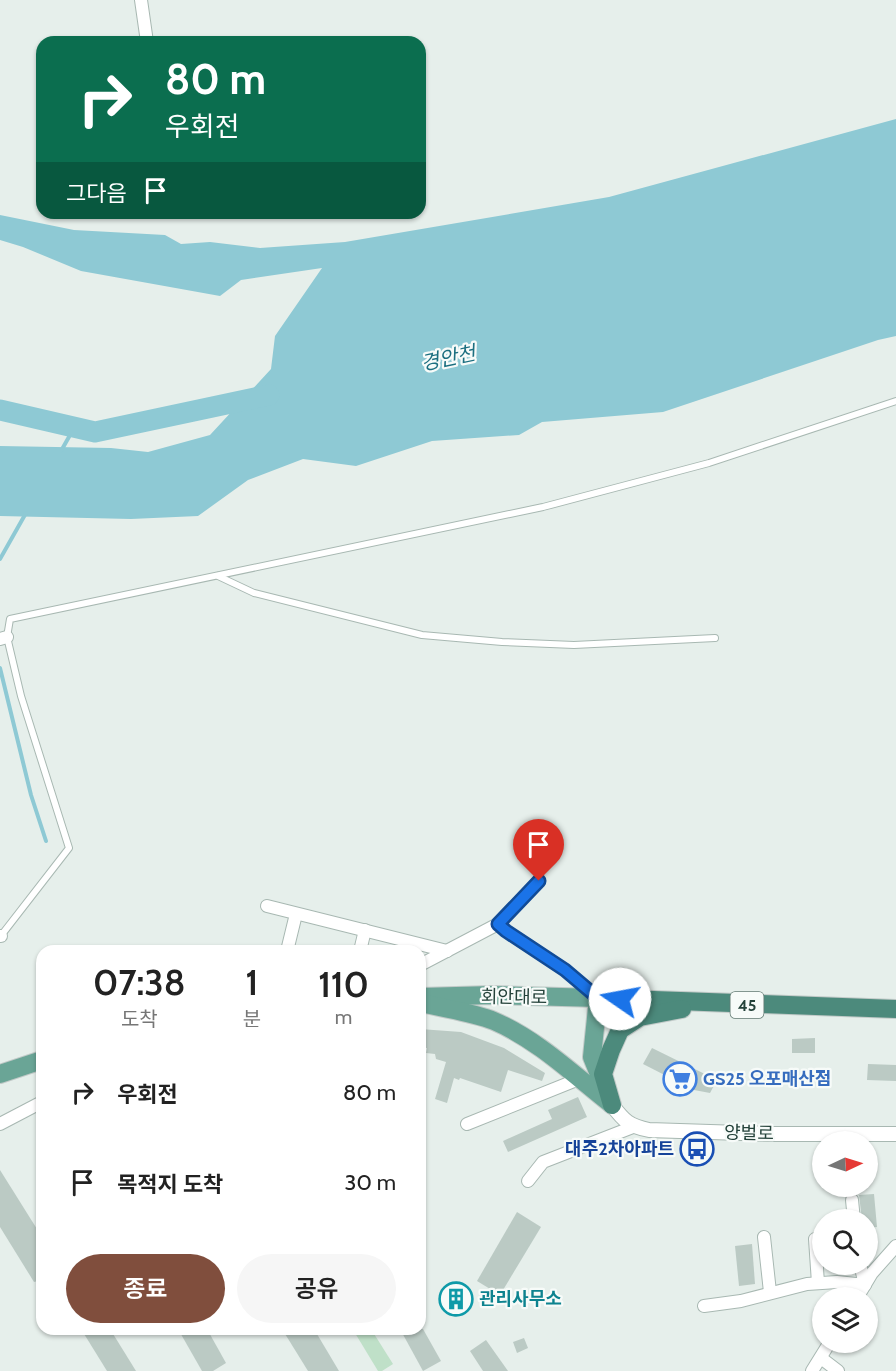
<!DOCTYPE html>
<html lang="ko">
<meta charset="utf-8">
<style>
body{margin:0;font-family:Cabin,"Noto Sans KR",sans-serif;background:#f6f6f6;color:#222;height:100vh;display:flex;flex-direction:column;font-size:22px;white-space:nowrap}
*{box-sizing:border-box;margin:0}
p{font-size:20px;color:#767676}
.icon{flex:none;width:33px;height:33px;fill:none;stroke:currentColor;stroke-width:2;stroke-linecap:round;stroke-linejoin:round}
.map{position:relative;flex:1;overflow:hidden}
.side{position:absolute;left:36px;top:945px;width:390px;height:390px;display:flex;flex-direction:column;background:#fff;border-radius:18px;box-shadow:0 2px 4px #0004}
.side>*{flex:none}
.top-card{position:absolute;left:36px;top:36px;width:390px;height:183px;border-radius:18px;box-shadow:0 2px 4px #0004;background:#0b6e4f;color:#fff;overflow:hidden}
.needle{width:39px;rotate:86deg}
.tools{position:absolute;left:812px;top:1131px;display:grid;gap:12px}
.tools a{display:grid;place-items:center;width:66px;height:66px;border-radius:50%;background:#fff;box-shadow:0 2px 4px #0004;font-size:30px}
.pin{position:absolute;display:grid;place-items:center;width:51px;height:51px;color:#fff;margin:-62px -26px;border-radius:50% 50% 50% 0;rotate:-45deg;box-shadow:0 0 6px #0007}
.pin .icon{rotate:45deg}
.me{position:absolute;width:66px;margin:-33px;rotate:282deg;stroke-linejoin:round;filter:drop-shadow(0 0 4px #0008)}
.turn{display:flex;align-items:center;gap:21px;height:126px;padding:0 30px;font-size:27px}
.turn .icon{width:78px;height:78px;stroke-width:2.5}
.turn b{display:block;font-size:42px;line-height:51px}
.then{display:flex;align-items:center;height:57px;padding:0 30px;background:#0003;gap:12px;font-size:22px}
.eta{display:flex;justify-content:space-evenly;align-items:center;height:102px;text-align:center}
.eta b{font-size:36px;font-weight:600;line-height:42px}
.button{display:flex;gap:12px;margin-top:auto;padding:12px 30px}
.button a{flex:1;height:69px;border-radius:36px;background:#804e3d;color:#fff;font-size:24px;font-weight:600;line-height:69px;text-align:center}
.button a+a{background:#f6f6f6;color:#222}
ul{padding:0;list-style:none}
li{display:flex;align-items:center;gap:18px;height:90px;padding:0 30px}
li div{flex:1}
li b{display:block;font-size:22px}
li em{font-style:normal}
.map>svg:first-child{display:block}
.green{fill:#bfe0c8}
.water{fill:#8ec9d4}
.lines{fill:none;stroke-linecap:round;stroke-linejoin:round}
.stream{stroke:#8ec9d4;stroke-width:4}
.river{stroke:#8ec9d4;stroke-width:21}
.building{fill:#bbcac4}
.service-casing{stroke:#a8b8b2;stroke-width:8}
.minor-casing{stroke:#a8b8b2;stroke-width:14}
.tertiary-casing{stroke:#a8b8b2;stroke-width:16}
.primary-casing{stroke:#c2cac8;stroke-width:20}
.trunk-casing{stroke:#c2cac8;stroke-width:20}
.service{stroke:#fff;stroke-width:6}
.minor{stroke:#fff;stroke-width:12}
.tertiary{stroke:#fff;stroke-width:14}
.primary{stroke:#6aa596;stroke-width:18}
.trunk{stroke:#4c8a7c;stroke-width:18}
.route-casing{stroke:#114b97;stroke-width:15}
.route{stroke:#1a73e8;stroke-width:10}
.labels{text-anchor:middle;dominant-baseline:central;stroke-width:4.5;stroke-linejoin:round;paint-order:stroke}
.shield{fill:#f7fbf9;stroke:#637a73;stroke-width:1.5}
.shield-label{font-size:16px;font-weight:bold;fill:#24423a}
.street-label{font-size:18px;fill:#24423a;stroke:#f7fbf9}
.shop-label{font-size:18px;font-weight:bold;fill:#366cbe;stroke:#f7fbf9;text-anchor:start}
.transit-label{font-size:18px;font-weight:bold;fill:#164399;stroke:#f7fbf9;text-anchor:end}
.culture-label{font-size:18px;font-weight:bold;fill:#0d838f;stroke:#f7fbf9;text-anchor:start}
.water-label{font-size:20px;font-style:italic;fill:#1c6f80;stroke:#f7fbf9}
</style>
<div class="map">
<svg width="896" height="1371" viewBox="0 0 896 1371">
<rect width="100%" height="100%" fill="#e6efeb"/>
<path class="green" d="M361,1329H371L393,1364L382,1371H378L355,1333Z"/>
<path class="water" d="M896,119V336L878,340L663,412L542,422L519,435L432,441L356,466L303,459L248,480L198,516L131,519L0,516V446L111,448L148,452L210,435L271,369L275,336L322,268L241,280L220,296L81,271L23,247L0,240V215L74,230L165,235L181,244L210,242L260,248L345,242L609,197Z"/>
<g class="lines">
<g class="stream">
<path d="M61,451L74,428"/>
<path d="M0,559L26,513"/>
<path d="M0,668L31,795L46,841"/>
</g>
<path class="river" d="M0,410L95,432L269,395"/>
</g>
<g class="building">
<path d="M420,1029L461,1032L504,1048L545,1073L542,1081L508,1070L501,1092L460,1078L459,1080L454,1078L447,1103L435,1099L446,1062L436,1059L435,1054L426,1053L427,1048H420Z"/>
<path d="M815,1038V1053H792V1039Z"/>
<path d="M652,1048L717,1080L710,1093L694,1090L643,1064Z"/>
<path d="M868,1064L896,1065V1081L867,1080Z"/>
<path d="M578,1097L587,1117L508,1152L503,1141L552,1119L548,1110Z"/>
<path d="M0,1170L42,1237V1280L34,1282L0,1227Z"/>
<path d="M874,1194L877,1227L867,1228V1220H862L859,1195Z"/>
<path d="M517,1212L541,1227L500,1295L477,1281Z"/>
<path d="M752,1244L755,1284L739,1286L735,1246Z"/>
<path d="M457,1281L472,1308L454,1317L440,1290Z"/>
<path d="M81,1329H110L136,1371H107Z"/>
<path d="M178,1329H207L226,1363L213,1371H202Z"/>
<path d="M282,1329H314L339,1371H308Z"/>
<path d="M400,1329H423L441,1361L423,1371Z"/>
<path d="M524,1338L528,1348L517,1353L513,1342Z"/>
<path d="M486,1340L508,1371H483L470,1351Z"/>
</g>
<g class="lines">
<defs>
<g id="service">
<path d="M218,576L254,593L422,635L502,642L574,645L715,638"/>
<path d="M0,937L69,848L21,696L7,637L10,619L543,507L709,463L896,401"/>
</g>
<g id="minor">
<path d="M141,0L147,42"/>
<path d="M0,639L7,637"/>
<path d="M539,881L498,924L506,931L565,970L598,998"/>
<path d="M267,906L447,951"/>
<path d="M0,936H1"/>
<path d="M287,951L296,914"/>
<path d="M360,951L365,930"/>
<path d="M420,965L498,924"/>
<path d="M0,1124L42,1102"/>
<path d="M467,1124L579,1079"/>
<path d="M528,1181L543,1162L633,1127"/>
<path d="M852,1200L854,1220"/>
<path d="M764,1237L770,1292"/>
<path d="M815,1239L818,1283"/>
<path d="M857,1298L872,1273L896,1246"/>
<path d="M704,1306L741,1301L807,1284L837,1282L865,1285L860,1264"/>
<path d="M821,1358L838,1371"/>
<path d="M812,1371L830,1342"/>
</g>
<path id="tertiary" d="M612,1105C624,1121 629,1126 649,1130L768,1134H896"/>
<g id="primary">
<path d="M420,997L492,995L598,998L592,1057L605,1089"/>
<path d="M422,1003C445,1009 472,1012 494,1021C538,1040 574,1075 611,1104"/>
<path d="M0,1074L42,1060"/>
</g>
<g id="trunk">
<path d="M598,998L896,1009"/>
<path d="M612,1105L603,1074L611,1050L620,1030L640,1017L682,1009"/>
</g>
</defs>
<use href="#service" class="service-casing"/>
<use href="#minor" class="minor-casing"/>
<use href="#tertiary" class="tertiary-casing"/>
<use href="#primary" class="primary-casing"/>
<use href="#trunk" class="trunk-casing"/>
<use href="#service" class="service"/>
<use href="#minor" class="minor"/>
<use href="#tertiary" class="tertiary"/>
<use href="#primary" class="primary"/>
<use href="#trunk" class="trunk"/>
</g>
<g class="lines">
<defs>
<path id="route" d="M539,881L498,924L506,931L565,970L598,998L620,999"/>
</defs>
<use href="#route" class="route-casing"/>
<use href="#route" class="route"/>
</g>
<defs>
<symbol id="supermarket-ring" viewBox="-11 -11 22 22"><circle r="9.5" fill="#f7fbf9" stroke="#3f7fe0" stroke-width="1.5"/><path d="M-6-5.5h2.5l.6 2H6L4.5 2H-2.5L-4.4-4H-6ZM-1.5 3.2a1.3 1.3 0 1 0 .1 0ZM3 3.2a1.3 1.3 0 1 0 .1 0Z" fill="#3f7fe0"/></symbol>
<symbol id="bus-ring" viewBox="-11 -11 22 22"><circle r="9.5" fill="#f7fbf9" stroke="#1a4fb4" stroke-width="1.5"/><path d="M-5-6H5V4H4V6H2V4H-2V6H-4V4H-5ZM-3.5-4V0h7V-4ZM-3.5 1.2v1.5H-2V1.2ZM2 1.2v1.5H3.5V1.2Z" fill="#1a4fb4"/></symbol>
<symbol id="building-ring" viewBox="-11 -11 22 22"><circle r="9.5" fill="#f7fbf9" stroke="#0f9aa8" stroke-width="1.5"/><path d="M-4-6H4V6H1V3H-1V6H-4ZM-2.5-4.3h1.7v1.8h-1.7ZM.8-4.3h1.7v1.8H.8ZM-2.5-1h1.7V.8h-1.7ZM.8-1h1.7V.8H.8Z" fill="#0f9aa8"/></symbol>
</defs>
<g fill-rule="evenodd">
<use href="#supermarket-ring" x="661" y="1060" width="38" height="38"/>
<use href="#bus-ring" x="678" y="1130" width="38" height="38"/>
<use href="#building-ring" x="437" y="1280" width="38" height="38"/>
</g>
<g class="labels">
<rect class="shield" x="730.5" y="992" width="33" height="26" rx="4.5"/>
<g class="shield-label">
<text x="747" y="1005">45</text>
</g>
<g class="street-label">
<text transform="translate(514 997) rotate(1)">회안대로</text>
<text transform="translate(749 1133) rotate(1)">양벌로</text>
</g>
<g class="shop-label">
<text x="703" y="1079">GS25 오포매산점</text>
</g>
<g class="transit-label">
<text x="674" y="1149">대주2차아파트</text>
</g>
<g class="culture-label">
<text x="479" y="1299">관리사무소</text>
</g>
<g class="water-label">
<text transform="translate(448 358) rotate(-12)">경안천</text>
</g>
</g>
</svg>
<div class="tools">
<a><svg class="needle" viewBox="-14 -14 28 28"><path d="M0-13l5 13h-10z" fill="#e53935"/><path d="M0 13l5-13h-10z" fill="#767676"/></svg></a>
<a><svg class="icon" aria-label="search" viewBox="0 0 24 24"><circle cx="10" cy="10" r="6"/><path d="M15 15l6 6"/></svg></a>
<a><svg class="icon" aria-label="layers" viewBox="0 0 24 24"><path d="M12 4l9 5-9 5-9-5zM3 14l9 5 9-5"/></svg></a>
</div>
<div class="pin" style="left:539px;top:881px;background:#d93025"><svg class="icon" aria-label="arrive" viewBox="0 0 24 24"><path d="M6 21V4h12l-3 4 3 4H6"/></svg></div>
<svg class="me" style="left:620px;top:999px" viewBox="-20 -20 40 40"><circle r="19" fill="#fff"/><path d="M0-13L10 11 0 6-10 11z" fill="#1a73e8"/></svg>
<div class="top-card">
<div class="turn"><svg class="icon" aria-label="right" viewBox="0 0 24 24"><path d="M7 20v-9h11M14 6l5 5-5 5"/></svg><div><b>80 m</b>우회전</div></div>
<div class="then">그다음<svg class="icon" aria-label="arrive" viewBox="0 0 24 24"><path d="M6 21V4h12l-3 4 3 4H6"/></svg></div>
</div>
<section class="side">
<div class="eta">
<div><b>07:38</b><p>도착</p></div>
<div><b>1</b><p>분</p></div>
<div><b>110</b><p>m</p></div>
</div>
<ul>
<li><svg class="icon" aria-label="right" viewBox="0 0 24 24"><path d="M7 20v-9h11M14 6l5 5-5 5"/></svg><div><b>우회전</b></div><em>80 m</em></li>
<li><svg class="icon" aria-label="arrive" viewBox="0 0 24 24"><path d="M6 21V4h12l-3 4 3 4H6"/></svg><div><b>목적지 도착</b></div><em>30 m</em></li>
</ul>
<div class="button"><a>종료</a><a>공유</a></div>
</section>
</div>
